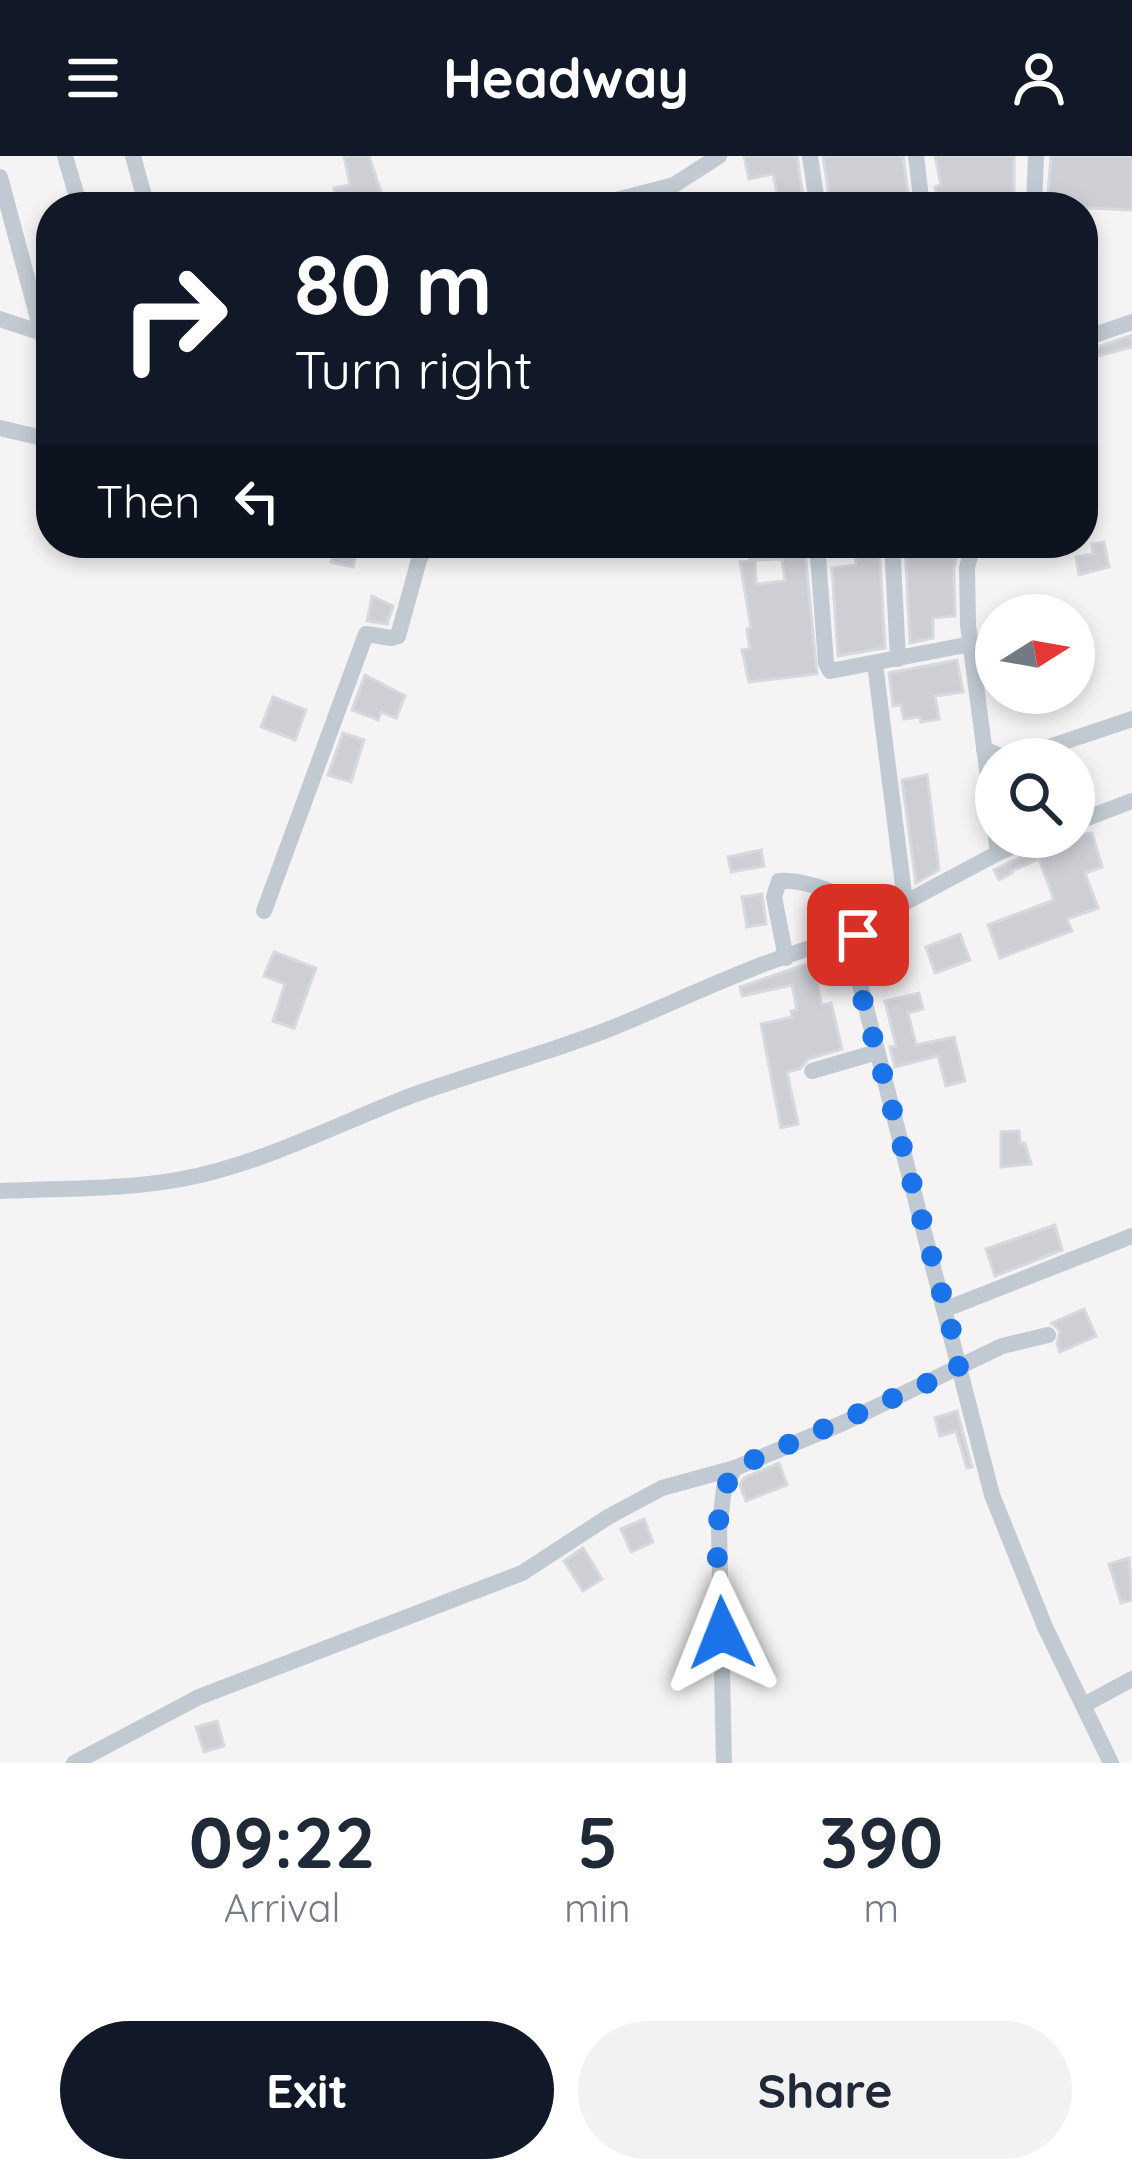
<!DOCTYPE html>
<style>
body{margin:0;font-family:Quicksand,sans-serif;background:#f2f2f3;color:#1f2937;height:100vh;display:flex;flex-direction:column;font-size:45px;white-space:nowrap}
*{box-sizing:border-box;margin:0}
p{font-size:39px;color:#747a83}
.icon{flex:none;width:66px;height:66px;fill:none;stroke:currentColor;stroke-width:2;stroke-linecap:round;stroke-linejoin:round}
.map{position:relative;height:1607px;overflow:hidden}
.sheet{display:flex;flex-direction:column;background:#fff;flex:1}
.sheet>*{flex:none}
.banner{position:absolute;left:36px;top:36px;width:1062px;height:366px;border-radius:48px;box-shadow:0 6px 18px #0003;background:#111827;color:#fff;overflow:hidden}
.needle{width:78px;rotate:79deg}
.tools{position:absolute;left:975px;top:438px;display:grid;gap:24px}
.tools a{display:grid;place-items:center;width:120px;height:120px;border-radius:50%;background:#fff;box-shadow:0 6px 18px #0003;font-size:60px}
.pin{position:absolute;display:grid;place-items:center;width:102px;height:102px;color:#fff;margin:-51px;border-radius:24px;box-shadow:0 6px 18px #0006}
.me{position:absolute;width:132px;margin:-66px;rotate:358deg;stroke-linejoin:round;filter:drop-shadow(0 0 9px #0008)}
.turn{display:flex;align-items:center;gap:42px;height:252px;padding:0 60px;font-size:54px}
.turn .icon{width:156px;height:156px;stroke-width:2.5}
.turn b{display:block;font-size:84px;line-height:102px}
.then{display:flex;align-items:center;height:114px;padding:0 60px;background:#0003;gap:24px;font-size:45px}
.eta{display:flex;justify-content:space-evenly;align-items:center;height:204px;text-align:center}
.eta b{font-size:72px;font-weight:800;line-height:84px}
.primary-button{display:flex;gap:24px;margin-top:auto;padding:24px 60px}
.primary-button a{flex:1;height:138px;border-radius:72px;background:#111827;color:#fff;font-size:48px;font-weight:800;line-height:138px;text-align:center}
.primary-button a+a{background:#f2f2f3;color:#1f2937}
header{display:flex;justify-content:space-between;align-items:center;height:156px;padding:0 60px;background:#111827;color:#fff;font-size:54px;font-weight:800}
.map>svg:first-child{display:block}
.building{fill:#cdcfd5;stroke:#d7d9de;stroke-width:3}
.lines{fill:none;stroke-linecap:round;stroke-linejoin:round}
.minor{stroke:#c1cad2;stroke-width:16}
.route{stroke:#1a73e8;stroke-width:21;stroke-dasharray:0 37.8}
</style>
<header><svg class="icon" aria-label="menu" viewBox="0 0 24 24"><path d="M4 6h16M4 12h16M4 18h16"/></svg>Headway<svg class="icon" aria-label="person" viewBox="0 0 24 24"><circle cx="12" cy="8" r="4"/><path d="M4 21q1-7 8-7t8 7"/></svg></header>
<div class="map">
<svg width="1132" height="1607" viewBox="0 0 1132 1607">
<rect width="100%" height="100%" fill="#f5f3f3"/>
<g class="building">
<path d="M344,0H369L386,51H361L360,47L339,51L334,32L350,29Z"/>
<path d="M744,0H797L803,42L810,51H755V46L778,41L773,18L749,23Z"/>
<path d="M823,0H903L908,38L822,51L829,39Z"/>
<path d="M935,0H1014V51H976L977,44L939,51L935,31L941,29Z"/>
<path d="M1051,0H1132V54L1047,50Z"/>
<path d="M1132,179V191L1083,204V196Z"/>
<path d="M1104,386L1109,411L1079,419L1076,401L1093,398L1092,388Z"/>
<path d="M339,387H358L353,411L331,406L334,389Z"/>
<path d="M749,387H804L817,518L749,526L742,494L750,493L747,473L751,472L740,406L755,405L756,428L785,425L782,403L750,404Z"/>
<path d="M854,387H879L885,492L838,500L832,412L856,409Z"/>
<path d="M905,387H960L954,412L955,460L933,462V482L910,487Z"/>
<path d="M372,440L393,450L387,468L367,465Z"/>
<path d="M957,504L963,536L935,540L939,563L921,566L920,561L904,563L901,549L893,550L889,517Z"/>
<path d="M365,519L405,540L396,562L381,556L378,564L352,554Z"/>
<path d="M273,541L306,554L295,584L261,571Z"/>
<path d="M343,577L364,584L351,626L328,619Z"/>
<path d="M927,619L939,714L916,727L902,624Z"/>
<path d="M1092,677L1102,711L1085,717L1098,752L1067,763L1072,775L1000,802L988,769L1054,744L1039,703L1011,715L1012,717L999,724L994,714L1041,692L1048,681Z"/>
<path d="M761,694L764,710L731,716L728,701Z"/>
<path d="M762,738L766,768L747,771L742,741Z"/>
<path d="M960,778L970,804L935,817L926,791Z"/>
<path d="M274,796L316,812L294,872L273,865L285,828L264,820Z"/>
<path d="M839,797L844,821L817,827L822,849L831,847L842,893L808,903L800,913L787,916L798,968L781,972L761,868L792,861L791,855L797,854L792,829L742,840L740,831Z"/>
<path d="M919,837L923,853L908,857L916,889L954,881L965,925L946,930L938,900L895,911L890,891L896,890L885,845Z"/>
<path d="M1019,975L1020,987H1025L1031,1008L1001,1011V976Z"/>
<path d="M1055,1069L1062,1094L995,1120L986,1093Z"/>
<path d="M1084,1153L1096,1180L1060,1196L1057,1188L1060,1175L1052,1167Z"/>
<path d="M957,1255L972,1311L967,1312L956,1275L940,1280L935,1262Z"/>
<path d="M779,1307L787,1329L746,1345L740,1329L744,1322Z"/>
<path d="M644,1363L653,1386L631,1396L621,1373Z"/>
<path d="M583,1392L602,1423L583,1435L564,1405Z"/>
<path d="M1129,1402L1132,1444L1121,1447L1109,1408Z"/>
<path d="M217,1565L224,1590L204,1596L196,1571Z"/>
</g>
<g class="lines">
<g class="minor">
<path d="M65,0L80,51"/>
<path d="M133,0L147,51"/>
<path d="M810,0L816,40"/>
<path d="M916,0L922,51"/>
<path d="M0,21L51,211"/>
<path d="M589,51L674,29L719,0"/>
<path d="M1034,51L1036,0"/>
<path d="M0,163L42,177"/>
<path d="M1083,183L1132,166"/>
<path d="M0,272L51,284"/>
<path d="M817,387L826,507L830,515L971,488"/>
<path d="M892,387L898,503"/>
<path d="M973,387L967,412L968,469L998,697L876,762L858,779L856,813L992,1339L1045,1471L1111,1607"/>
<path d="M875,508L905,745"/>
<path d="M984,593L1005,602L1022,600L1132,563"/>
<path d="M1074,667L1132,645"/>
<path d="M998,697L1035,681"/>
<path d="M264,755L366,478L391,482L398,480L419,404L428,387"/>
<path d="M786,802L774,741L779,725C809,723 853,742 876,762"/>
<path d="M812,915L877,896"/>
<path d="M0,1035C60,1032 122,1034 182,1023C262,1008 337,968 413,939C479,915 546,898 612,872C693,839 772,798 858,779"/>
<path d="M946,1153L1132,1080"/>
<path d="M1084,1549L1132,1523"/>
<path d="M74,1607L199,1541L522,1417L608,1361L662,1332L735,1312"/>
<path d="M724,1607L719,1375L724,1332L735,1312L843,1267L1002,1190L1048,1179"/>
</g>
</g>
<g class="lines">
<path class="route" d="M722,1477C720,1426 707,1358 735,1312L959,1213L952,1176L861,837L855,796L858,779"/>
</g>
</svg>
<div class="tools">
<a><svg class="needle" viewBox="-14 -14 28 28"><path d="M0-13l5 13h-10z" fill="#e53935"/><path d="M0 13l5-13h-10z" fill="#747a83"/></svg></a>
<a><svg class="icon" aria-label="search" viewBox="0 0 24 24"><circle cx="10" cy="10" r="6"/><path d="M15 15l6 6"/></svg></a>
</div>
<div class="pin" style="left:858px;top:779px;background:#d93025"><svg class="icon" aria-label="arrive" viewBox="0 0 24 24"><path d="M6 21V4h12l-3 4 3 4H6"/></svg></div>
<svg class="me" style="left:722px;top:1477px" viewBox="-20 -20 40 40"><path d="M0-17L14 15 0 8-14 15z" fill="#1a73e8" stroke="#fff" stroke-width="4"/></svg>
<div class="banner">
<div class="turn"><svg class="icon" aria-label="right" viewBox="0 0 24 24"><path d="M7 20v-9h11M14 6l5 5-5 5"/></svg><div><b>80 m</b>Turn right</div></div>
<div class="then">Then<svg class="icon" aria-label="left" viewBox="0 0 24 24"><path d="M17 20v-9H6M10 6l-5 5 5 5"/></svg></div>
</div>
</div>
<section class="sheet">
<div class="eta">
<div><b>09:22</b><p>Arrival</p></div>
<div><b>5</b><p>min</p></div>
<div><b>390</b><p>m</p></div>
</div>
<div class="primary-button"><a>Exit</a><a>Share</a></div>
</section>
